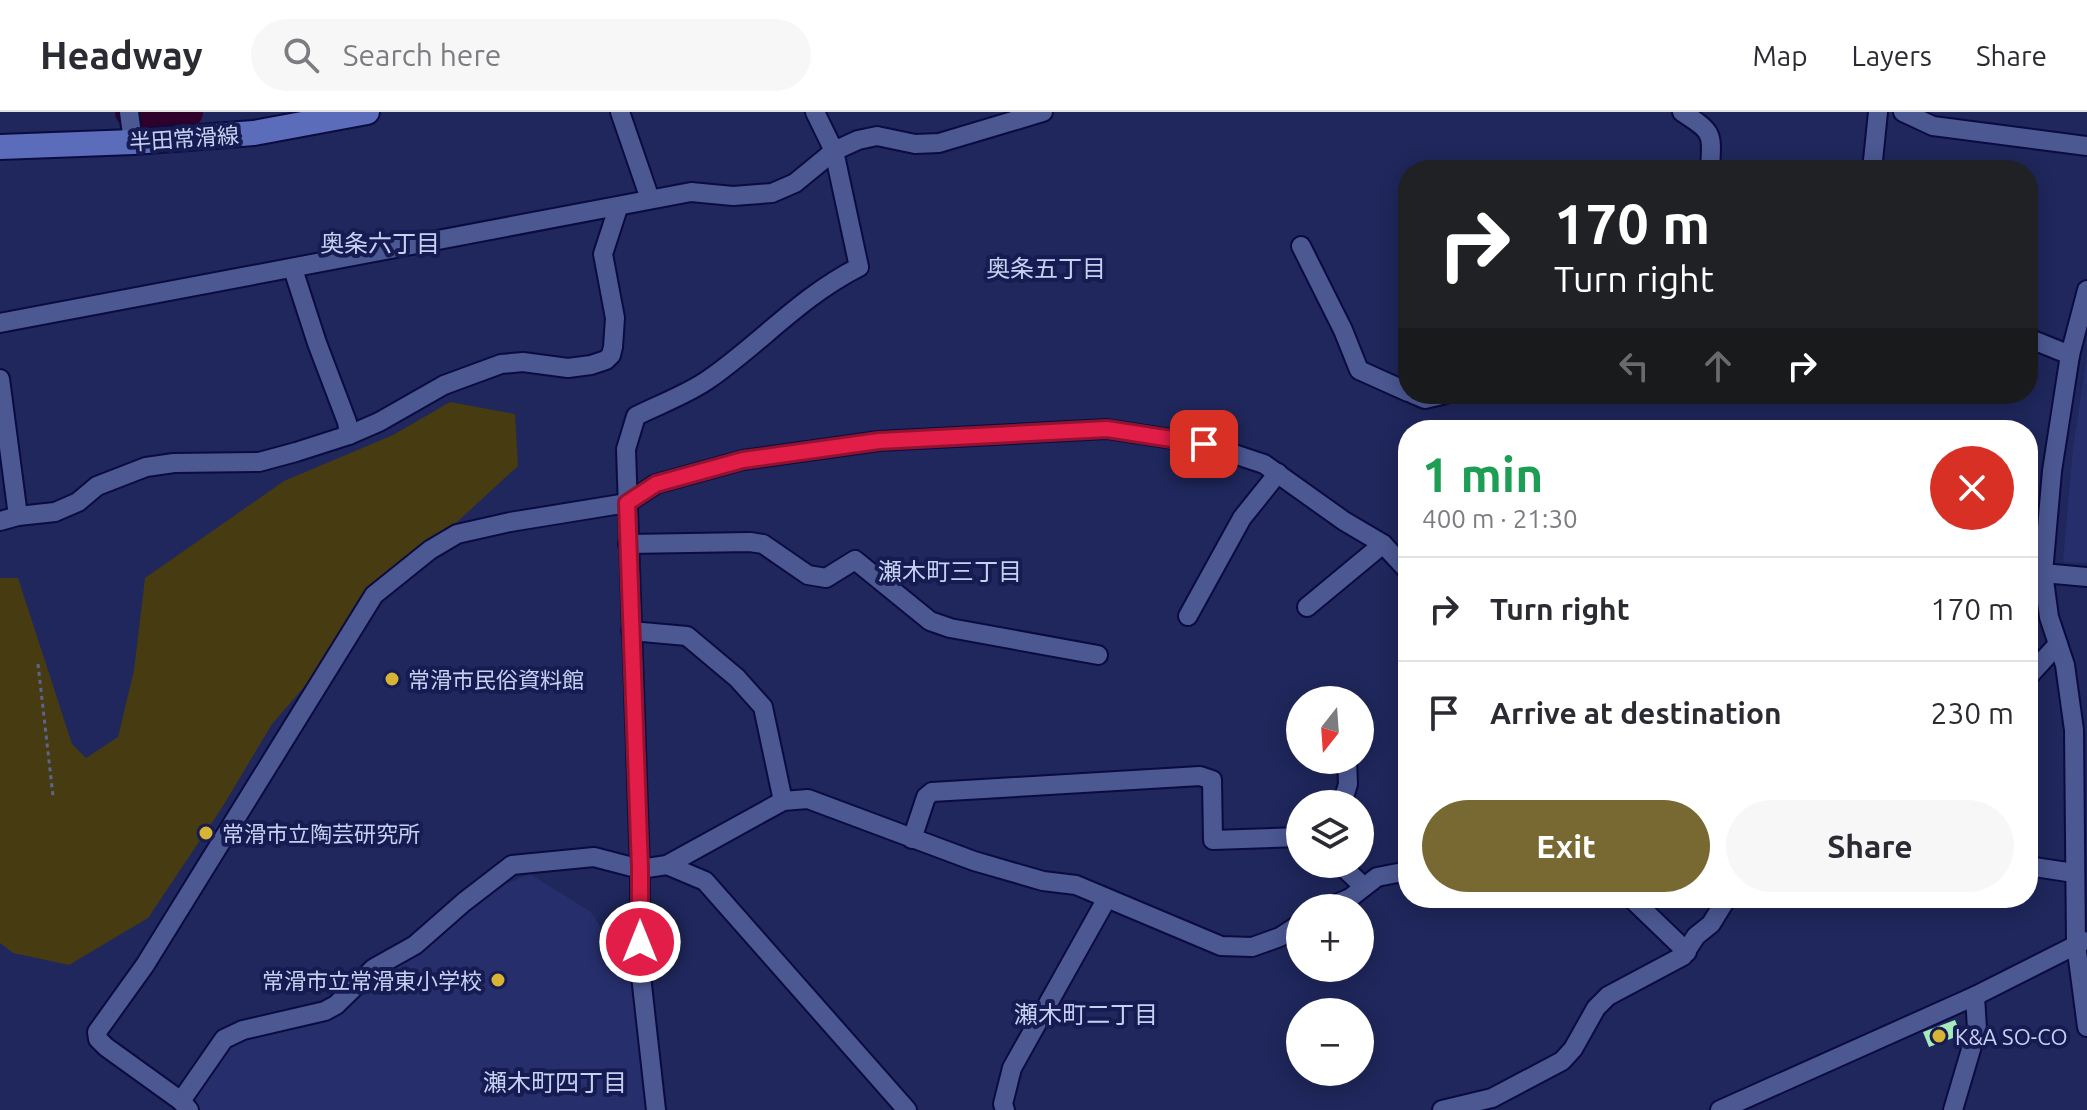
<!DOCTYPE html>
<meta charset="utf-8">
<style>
body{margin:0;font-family:Ubuntu,"Noto Sans JP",sans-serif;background:#f7f7f7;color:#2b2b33;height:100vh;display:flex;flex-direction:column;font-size:30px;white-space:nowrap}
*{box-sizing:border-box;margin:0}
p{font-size:26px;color:#7c7c81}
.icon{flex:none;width:44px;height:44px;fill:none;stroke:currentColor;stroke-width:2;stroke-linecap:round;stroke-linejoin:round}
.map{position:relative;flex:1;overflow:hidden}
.drawer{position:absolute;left:1398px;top:308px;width:640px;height:488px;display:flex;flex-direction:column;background:#fff;border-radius:32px;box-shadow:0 4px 20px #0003}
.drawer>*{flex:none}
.banner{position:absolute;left:1398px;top:48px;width:640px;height:244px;border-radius:32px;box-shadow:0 4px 20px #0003;background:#202124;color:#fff;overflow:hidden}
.needle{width:52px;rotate:197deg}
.buttons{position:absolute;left:1286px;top:574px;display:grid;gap:16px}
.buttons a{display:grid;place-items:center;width:88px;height:88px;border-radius:50%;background:#fff;box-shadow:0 4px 20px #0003;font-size:40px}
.pin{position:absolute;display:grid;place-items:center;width:68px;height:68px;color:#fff;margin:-34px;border-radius:16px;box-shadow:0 4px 12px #0006}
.me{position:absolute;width:88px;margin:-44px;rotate:0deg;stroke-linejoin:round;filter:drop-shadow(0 0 6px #0008)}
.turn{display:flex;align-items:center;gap:28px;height:168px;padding:0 24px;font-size:36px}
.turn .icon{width:104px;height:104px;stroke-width:2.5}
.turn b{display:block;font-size:56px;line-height:68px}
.lanes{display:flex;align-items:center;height:76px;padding:0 24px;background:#0003;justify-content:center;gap:40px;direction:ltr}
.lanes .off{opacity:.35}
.round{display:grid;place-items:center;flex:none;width:84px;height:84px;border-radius:42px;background:#f7f7f7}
.overview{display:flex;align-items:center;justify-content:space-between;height:136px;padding:0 24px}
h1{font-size:48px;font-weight:700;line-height:60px;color:#1e9e55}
.button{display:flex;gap:16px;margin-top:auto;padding:16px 24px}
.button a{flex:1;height:92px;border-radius:48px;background:#786933;color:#fff;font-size:32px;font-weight:700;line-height:92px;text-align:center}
.button a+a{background:#f7f7f7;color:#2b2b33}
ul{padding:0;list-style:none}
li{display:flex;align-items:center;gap:24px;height:104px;padding:0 24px;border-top:2px solid #e1e1e2}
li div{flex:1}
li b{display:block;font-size:30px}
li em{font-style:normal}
header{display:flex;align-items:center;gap:48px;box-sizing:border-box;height:112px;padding:0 40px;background:#fff;border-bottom:2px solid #e1e1e2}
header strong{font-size:38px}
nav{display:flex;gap:44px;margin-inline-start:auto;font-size:28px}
.search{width:560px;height:72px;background:#f7f7f7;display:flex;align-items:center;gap:20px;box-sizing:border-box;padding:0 28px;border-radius:44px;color:#7c7c81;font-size:30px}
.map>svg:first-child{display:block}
.built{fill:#262f6b}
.green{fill:#473b11}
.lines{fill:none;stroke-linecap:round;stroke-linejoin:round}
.river{stroke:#2f002b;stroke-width:32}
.building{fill:#a7ebba}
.minor-casing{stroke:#0b0b40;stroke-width:22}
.major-casing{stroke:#0b0b40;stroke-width:28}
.path{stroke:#5c6492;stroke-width:3;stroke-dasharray:4 4;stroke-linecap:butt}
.minor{stroke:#4b5892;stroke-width:18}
.major{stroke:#5b6cba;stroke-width:24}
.route-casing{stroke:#92132f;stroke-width:20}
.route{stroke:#e11d48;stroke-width:14}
.poi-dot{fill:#d7b434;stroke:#161c51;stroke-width:3}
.labels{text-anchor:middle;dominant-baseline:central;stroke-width:8;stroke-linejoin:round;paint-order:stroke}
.street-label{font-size:22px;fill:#c6d0f1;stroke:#161c51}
.poi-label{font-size:22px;fill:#c6d0f1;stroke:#161c51;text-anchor:start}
.neighbourhood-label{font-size:24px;fill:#c6d0f1;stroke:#161c51}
</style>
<header>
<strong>Headway</strong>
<div class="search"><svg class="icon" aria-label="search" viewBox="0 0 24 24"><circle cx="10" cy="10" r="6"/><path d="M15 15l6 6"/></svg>Search here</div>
<nav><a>Map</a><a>Layers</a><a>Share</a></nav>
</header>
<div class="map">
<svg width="2087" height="998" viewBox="0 0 2087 998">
<rect width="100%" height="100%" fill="#1f275c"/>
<g class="built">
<path d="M2087,244V451L2063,450L2073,336Z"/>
<path d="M530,762L591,800L643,881L658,998H187L224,927L325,899L464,790Z"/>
</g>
<path class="green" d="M450,290L515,302L518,354L409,454L272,612L223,694L148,806L69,853L13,841L0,831V466H18L72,632L86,646L118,625L134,558L145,466L284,369L393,323Z"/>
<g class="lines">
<path class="river" d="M131,0L149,4L187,0"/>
</g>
<path class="building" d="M1955,908L1961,923L1929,935L1923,920Z"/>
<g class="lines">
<defs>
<g id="minor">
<path d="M129,0L133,30"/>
<path d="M620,0L650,87"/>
<path d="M1682,0C1714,21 1712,20 1710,58"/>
<path d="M1903,0L1933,14L2087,34"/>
<path d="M1872,58L1878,0"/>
<path d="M1301,134L1343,218L1359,258L1408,280"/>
<path d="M293,157L317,231L347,310L349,323"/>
<path d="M2087,178L2070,243L2052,359L2043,461L2049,505L2065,553L2074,618L2076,832L2087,915"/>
<path d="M0,211L691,80L733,84L772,81L795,71L834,39L858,28L877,24L915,32L939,31L1043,0"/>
<path d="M2028,226L2070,243"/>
<path d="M0,267L18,404"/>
<path d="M1413,282L1425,287L1446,282"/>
<path d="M0,409L18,404L55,400L78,390L97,374L146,355L174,351L259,350L296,340L349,323L379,310L444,273L501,252L523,250L568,256L591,253L606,248L611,243L613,235L615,206L603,142L618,96"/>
<path d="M628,432L750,430L763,432L808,463L826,466L855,448L930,509L950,516L1098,543"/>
<path d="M2043,461L2087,465"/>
<path d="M1307,495L1383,432"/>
<path d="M1188,504L1242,406L1278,361"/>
<path d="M631,519L687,524L737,566L763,595L783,689"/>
<path d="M2028,565L2058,532"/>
<path d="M1342,692L1348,672L1347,648"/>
<path d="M912,727L926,685L932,680L1200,664L1212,668L1213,728L1300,725"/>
<path d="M1340,752L1364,775"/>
<path d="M667,753L705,769L907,998"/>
<path d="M2028,754L2074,761"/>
<path d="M1631,786L1687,840"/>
<path d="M1327,796L1350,786L1377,765L1408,759"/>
<path d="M181,989L224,927L243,918L325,899L336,893L374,856L415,833L464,790L512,753L594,745L640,757L667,753L783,689L808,687L974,749L1043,769L1076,773L1221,834L1252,835L1280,825L1300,812"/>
<path d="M189,998L181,989L106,935L98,927L97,920L145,853L374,483L430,438L457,422L510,410L627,391L656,372L743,348L879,329L1107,317L1204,332L1264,352L1344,409L1383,432L1408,459"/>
<path d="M656,998L640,855V757L626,337L636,304C660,292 688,282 709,267C762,230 800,185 859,155L834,39L815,0"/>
<path d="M1005,998L1003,992L1012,956L1106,788"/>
<path d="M1442,998L1492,986L1562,949L1573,937L1596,896L1608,884L1683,844L1696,824L1711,812L1727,786"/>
<path d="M1720,998L1975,884L2084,829"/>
<path d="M1953,998L1977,917L1975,884"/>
</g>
<path id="major" d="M0,35L133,30L254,21L367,0"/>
</defs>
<use href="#minor" class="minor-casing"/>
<use href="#major" class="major-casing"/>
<path class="path" d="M38,552L53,684"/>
<use href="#minor" class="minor"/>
<use href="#major" class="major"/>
</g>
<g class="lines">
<defs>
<path id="route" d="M640,830V757L627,391L656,372L743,348L879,329L1107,317L1204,332"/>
</defs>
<use href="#route" class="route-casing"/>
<use href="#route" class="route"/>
</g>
<g class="poi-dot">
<circle cx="392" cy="567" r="8"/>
<circle cx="206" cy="721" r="8"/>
<circle cx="498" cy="868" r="8"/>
<circle cx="1939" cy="924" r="8"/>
</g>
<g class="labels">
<g class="street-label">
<text transform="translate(184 26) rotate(-4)">半田常滑線</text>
</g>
<g class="poi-label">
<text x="408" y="567">常滑市民俗資料館</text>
<text x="222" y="721">常滑市立陶芸研究所</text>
<text x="482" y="868" text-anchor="end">常滑市立常滑東小学校</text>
<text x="1955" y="924">K&amp;A SO-CO</text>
</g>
<g class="neighbourhood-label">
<text x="380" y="131">奥条六丁目</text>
<text x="1046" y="156">奥条五丁目</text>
<text x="950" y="459">瀬木町三丁目</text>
<text x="1086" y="902">瀬木町二丁目</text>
<text x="555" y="970">瀬木町四丁目</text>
</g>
</g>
</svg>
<div class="buttons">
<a><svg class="needle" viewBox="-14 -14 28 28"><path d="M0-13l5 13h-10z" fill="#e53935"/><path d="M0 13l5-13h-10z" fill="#7c7c81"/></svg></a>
<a><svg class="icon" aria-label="layers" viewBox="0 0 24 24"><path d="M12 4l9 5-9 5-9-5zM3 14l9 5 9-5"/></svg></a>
<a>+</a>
<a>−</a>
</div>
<div class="pin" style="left:1204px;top:332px;background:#d93025"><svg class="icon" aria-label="arrive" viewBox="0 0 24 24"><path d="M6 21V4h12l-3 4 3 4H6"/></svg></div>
<svg class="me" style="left:640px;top:830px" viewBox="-20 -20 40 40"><circle r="17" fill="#e11d48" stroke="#fff" stroke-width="3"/><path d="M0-11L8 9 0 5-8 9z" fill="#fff"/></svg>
<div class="banner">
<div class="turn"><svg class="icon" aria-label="right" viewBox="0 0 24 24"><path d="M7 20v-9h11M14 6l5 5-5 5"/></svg><div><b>170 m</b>Turn right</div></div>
<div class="lanes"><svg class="icon off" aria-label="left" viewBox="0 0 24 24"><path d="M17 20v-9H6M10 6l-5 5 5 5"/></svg><svg class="icon off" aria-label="ahead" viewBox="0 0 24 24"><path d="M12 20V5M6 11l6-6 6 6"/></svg><svg class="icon" aria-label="right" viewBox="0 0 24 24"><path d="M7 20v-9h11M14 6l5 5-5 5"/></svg></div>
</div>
<section class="drawer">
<div class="overview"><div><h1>1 min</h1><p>400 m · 21:30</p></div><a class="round" style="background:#d93025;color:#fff"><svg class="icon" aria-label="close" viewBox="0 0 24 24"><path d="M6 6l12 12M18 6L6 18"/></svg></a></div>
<ul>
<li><svg class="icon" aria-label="right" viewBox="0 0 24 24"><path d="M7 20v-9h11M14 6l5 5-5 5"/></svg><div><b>Turn right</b></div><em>170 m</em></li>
<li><svg class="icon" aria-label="arrive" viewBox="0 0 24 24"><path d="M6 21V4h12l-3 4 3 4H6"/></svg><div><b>Arrive at destination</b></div><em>230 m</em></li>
</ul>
<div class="button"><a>Exit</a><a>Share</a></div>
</section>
</div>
